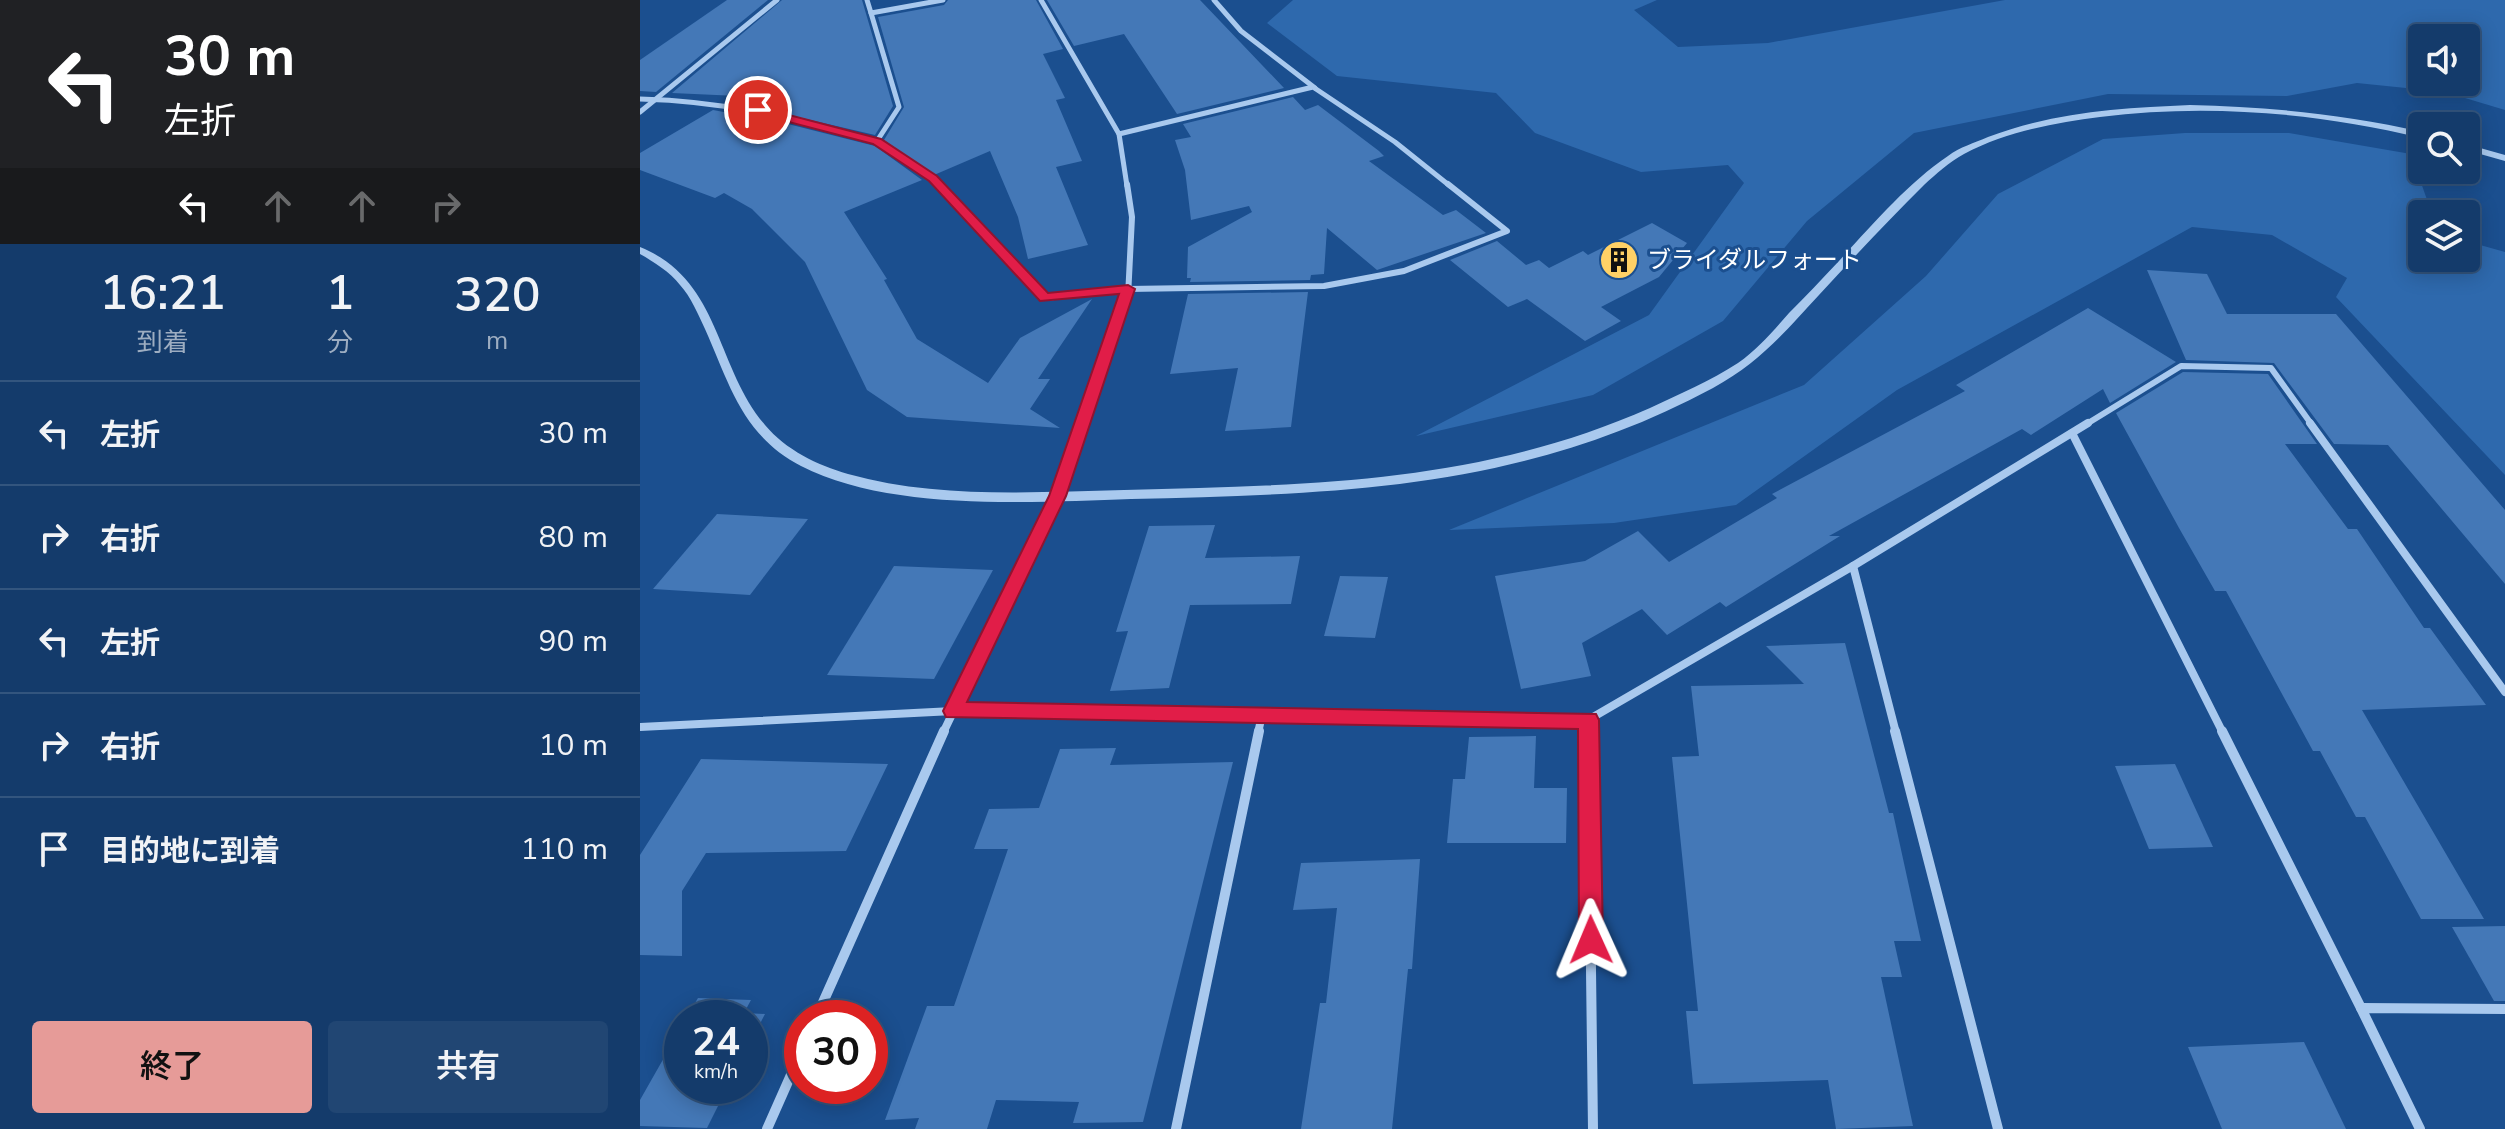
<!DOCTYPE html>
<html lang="ja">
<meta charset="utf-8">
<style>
body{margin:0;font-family:"Nunito Sans","Noto Sans JP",sans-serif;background:#214673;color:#f1f3f6;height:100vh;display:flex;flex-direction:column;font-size:30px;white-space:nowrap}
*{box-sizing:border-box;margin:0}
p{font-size:26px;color:#9dadc1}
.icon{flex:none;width:44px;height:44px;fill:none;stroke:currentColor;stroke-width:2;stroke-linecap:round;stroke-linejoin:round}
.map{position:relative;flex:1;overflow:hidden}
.side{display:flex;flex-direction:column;background:#143b6b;width:640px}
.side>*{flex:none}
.guide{background:#202124;color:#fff;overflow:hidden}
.controls{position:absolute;left:1768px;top:24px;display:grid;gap:16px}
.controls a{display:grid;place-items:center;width:72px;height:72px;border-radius:8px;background:#143b6b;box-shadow:0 4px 20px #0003,0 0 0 2px #33557e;font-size:40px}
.speed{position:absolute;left:24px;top:1000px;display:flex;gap:16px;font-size:40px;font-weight:700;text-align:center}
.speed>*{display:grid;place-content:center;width:104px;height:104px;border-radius:50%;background:#143b6b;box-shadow:0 4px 20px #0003,0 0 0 2px #33557e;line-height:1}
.speed small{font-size:20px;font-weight:400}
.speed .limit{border:12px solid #d22;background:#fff;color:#111}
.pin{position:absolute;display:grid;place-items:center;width:68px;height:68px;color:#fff;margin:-34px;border:4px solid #fff;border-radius:50%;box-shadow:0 2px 8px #0007}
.me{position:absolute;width:88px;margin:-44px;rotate:359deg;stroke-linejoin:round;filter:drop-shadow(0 0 6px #0008)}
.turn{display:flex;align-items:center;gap:28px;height:168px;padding:0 32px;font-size:36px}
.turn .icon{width:104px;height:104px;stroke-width:2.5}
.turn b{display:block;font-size:56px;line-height:68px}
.lanes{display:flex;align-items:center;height:76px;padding:0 32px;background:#0003;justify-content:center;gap:40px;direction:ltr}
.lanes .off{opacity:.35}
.eta{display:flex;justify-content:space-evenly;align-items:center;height:136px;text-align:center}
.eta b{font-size:48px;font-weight:600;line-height:56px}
.cta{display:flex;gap:16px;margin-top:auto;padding:16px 32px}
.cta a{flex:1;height:92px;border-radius:8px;background:#e69b98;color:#111;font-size:32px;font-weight:600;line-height:92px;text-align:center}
.cta a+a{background:#214673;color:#f1f3f6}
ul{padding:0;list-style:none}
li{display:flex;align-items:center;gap:24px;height:104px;padding:0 32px;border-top:2px solid #33557e}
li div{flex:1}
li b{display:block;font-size:30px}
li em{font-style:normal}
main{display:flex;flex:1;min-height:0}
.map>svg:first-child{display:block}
.green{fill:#2e69ad;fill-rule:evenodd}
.building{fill:#4478b7}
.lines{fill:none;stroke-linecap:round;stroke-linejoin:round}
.minor-far3{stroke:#a9c9ee;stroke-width:5}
.minor-far2{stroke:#a9c9ee;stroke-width:6}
.minor-far1{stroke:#a9c9ee;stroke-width:8}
.minor{stroke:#a9c9ee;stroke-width:10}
.tertiary{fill:#a9c9ee;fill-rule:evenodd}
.route{fill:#e11d48;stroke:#92132f;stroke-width:2}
.labels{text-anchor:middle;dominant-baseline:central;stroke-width:6;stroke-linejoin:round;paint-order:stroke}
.far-poi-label{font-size:24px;fill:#fff;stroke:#1b4f8f;text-anchor:start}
</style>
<main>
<section class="side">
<div class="guide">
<div class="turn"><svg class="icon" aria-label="left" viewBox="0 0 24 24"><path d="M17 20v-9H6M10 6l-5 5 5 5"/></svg><div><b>30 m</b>左折</div></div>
<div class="lanes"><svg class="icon" aria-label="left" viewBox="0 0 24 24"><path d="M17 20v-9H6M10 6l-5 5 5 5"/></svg><svg class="icon off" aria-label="ahead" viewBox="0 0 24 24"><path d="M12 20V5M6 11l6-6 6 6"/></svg><svg class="icon off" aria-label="ahead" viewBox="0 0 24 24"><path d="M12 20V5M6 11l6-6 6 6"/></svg><svg class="icon off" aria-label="right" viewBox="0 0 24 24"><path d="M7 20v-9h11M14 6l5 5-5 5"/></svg></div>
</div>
<div class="eta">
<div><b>16:21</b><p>到着</p></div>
<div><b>1</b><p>分</p></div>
<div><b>320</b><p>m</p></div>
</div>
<ul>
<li><svg class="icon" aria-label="left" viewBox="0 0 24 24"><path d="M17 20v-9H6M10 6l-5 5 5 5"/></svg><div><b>左折</b></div><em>30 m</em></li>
<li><svg class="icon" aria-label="right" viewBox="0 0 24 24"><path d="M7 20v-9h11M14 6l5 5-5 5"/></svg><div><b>右折</b></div><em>80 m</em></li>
<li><svg class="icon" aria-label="left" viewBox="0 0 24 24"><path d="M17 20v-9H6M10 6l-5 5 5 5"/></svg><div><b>左折</b></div><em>90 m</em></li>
<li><svg class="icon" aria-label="right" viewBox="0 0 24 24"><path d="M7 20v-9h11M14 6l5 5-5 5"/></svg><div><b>右折</b></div><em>10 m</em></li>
<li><svg class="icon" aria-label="arrive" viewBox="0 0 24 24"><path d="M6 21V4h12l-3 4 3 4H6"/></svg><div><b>目的地に到着</b></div><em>110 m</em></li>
</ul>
<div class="cta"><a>終了</a><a>共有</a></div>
</section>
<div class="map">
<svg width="1865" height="1129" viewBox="0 0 1865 1129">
<rect width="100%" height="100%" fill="#1b4f8f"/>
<g class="green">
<path d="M653,0H1017L994,10L1038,47L1128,43L1365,0H1865V110L1805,92L1717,83L1647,96L1468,94L1274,133L1167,221L1083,321L953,395L776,436L1009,315L1104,183L1088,165L1001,172L895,133L856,93L697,76L627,23ZM1782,38H1826V82H1782Z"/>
<path d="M1545,133H1649L1771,154L1792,214H1782V258H1826V241L1865,252V475L1696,297L1707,278L1632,235L1552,227L1257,390L1096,505L974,523L809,530L1164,385L1286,276L1358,194L1463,139Z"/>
</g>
<g class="building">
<path d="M87,0H128L16,92L0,91V60Z"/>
<path d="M142,0H222L253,106L235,135L89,101L98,96L32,93Z"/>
<path d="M308,0H396L423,49L403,54L425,98L416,100L442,161L416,167L448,245L388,259L378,217L350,151L294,175L244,140L264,107L238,17L304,5Z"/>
<path d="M407,0H560L644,88L537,114L484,34L434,46Z"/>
<path d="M653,97L665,110L678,105L739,151L744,156L729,161L803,215L816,210L846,233L737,270L687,228L684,274L671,275L670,280L550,282L551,278H547L548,247L612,212L609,206L551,220L545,170L535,140L551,137L543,124Z"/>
<path d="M73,110L148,124L235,146L282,180L204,212L247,279L244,280L277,339L348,383L380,338L452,299L398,379H410L390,409L420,428L267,417L227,390L165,262L112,209L84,193L75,198L0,170V153Z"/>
<path d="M1012,223L1047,243L1019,277L961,307L981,321L945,341L887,299L868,307L810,260L857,241L886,265L899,260L909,268L943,251L948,255Z"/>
<path d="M1507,270L1567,274L1587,314H1696L1865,510V584L1748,445L1694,444L1634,363L1546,360Z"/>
<path d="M668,292L651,427L585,431L598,368L530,374L548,294Z"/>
<path d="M1448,308L1536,362L1470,403L1463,389L1391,435L1382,429L1189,536H1200L1086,607L1080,602L1027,635L1002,609L942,643L951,676L881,689L855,576L945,561L998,531L1029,562L1137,498L1132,494L1325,391L1316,385Z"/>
<path d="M1543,372L1628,374L1677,444H1645L1708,529H1717L1784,628H1790L1846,705L1722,710L1844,919H1781L1725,817H1716L1680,751H1673L1586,591H1575L1539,528L1476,413Z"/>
<path d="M77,514L168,519L110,595L13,589Z"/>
<path d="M575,525L565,558L660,556L651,604L550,605L529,688L470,691L488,631L476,632L509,526Z"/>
<path d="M254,566L353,570L294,679L187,675Z"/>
<path d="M700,576L748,577L735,638L684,636Z"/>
<path d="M1205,643L1249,813H1253L1281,941H1254L1262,977H1241L1273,1126L1196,1129L1188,1080L1053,1084L1046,1011H1058L1032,757L1059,756L1051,686L1164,684L1126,646Z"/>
<path d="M896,736L894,788H927L926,843H807L813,779H825L829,737Z"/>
<path d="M476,748L470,765L593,762L503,1122L433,1123L439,1102L356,1100L347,1129H275L279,1118L245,1120L287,1006H314L368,849H334L349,809L399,808L420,749Z"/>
<path d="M61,759L248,764L206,851L66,853L42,891V956L0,955V855Z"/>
<path d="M1535,764L1573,847L1509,849L1475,766Z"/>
<path d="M780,859L772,969H768L752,1129H661L680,1003H686L697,908L653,910L661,863Z"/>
<path d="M1865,926V1001H1854L1812,927Z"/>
<path d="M58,998L111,1000L104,1013L125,1014L110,1043V1018H46Z"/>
<path d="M42,1026V1086H88L67,1128L0,1126V1100Z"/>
<path d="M1664,1042L1706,1129H1582L1548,1047Z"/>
</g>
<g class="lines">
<g class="minor-far3">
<path d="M227,0L231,13L303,0"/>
<path d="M401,0L479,134L487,186"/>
<path d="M574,0L601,31L675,88"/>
<path d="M231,13L259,107L237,141L300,186"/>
<path d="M0,99C82,101 159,118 237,141"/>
<path d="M0,112L137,0"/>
<path d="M479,134L673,87L755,142L810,186"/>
</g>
<g class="minor-far2">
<path d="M299,184L405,298L488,289L684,286L764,271L867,231L808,184"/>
<path d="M442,425L488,297L492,217L487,184"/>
<path d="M1445,425L1541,366L1631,368L1672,425"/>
</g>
<g class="minor-far1">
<path d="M1670,423L1865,692"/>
<path d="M1432,433L1583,733"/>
<path d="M1213,566L1448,423"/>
<path d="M948,720V733"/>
<path d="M0,727L313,711L948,720L1213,566L1256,733"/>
<path d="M303,733L417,496L443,423"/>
<path d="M618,733L622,715"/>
</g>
<g class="minor">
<path d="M948,731L953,1129"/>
<path d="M1255,731L1358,1129"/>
<path d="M1582,731L1721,1008"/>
<path d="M176,1018L304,731"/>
<path d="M127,1129L162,1050"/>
<path d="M536,1129L619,731"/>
<path d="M1780,1129L1721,1008L1865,1009"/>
</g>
<g class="tertiary">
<path d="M1550,105C1629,107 1705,114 1782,132V138C1677,113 1568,103 1460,117C1414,123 1365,132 1324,154C1309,162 1296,174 1284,185C1248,221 1213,258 1179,295C1143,334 1120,362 1073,388C883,490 701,494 491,499C393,502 250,512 161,466C102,435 90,385 65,329C58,314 51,297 40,285C30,272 14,262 0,254V247C81,280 75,366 125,425C146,450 177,465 208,474C297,499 394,492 484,490C669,485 838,484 1010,408C1040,394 1070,381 1098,363C1118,349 1133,331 1149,313C1166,296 1182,279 1199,261C1231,226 1268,183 1308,156C1320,147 1334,143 1348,137C1413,112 1482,108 1550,105Z"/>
<path d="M1826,144L1865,155V161L1826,150Z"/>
</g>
</g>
<path class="route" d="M118,107L241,139L297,176L408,293L488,285L495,289L426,496L327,702L956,714L959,720L963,940L959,948L951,952L942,948L939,940L938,729L306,717L303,711L409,496L479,294L400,301L289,181L233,144L114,113Z"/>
<defs>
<symbol id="building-disc" viewBox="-11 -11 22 22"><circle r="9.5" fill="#ffd166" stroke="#1b4f8f"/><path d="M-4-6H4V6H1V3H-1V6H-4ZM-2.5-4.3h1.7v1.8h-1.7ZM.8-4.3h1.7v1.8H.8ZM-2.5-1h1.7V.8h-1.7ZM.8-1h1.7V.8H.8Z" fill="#111"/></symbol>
</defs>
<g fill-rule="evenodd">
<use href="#building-disc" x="957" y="238" width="44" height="44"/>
</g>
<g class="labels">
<g class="far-poi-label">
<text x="1007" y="260">ブライダルフォート</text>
</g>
</g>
</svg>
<div class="controls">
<a><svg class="icon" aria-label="sound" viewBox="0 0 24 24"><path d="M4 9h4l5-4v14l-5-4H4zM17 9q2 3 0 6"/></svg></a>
<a><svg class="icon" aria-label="search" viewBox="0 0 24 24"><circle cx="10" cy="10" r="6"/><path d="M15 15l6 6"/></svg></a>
<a><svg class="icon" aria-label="layers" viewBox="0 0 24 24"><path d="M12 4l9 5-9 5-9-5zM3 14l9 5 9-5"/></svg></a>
</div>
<div class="speed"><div>24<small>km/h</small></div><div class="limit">30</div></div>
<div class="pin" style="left:118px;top:110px;background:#d93025"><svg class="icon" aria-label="arrive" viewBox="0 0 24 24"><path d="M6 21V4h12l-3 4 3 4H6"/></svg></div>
<svg class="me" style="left:951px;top:940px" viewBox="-20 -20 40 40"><path d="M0-17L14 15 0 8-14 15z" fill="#e11d48" stroke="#fff" stroke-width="4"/></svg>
</div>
</main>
